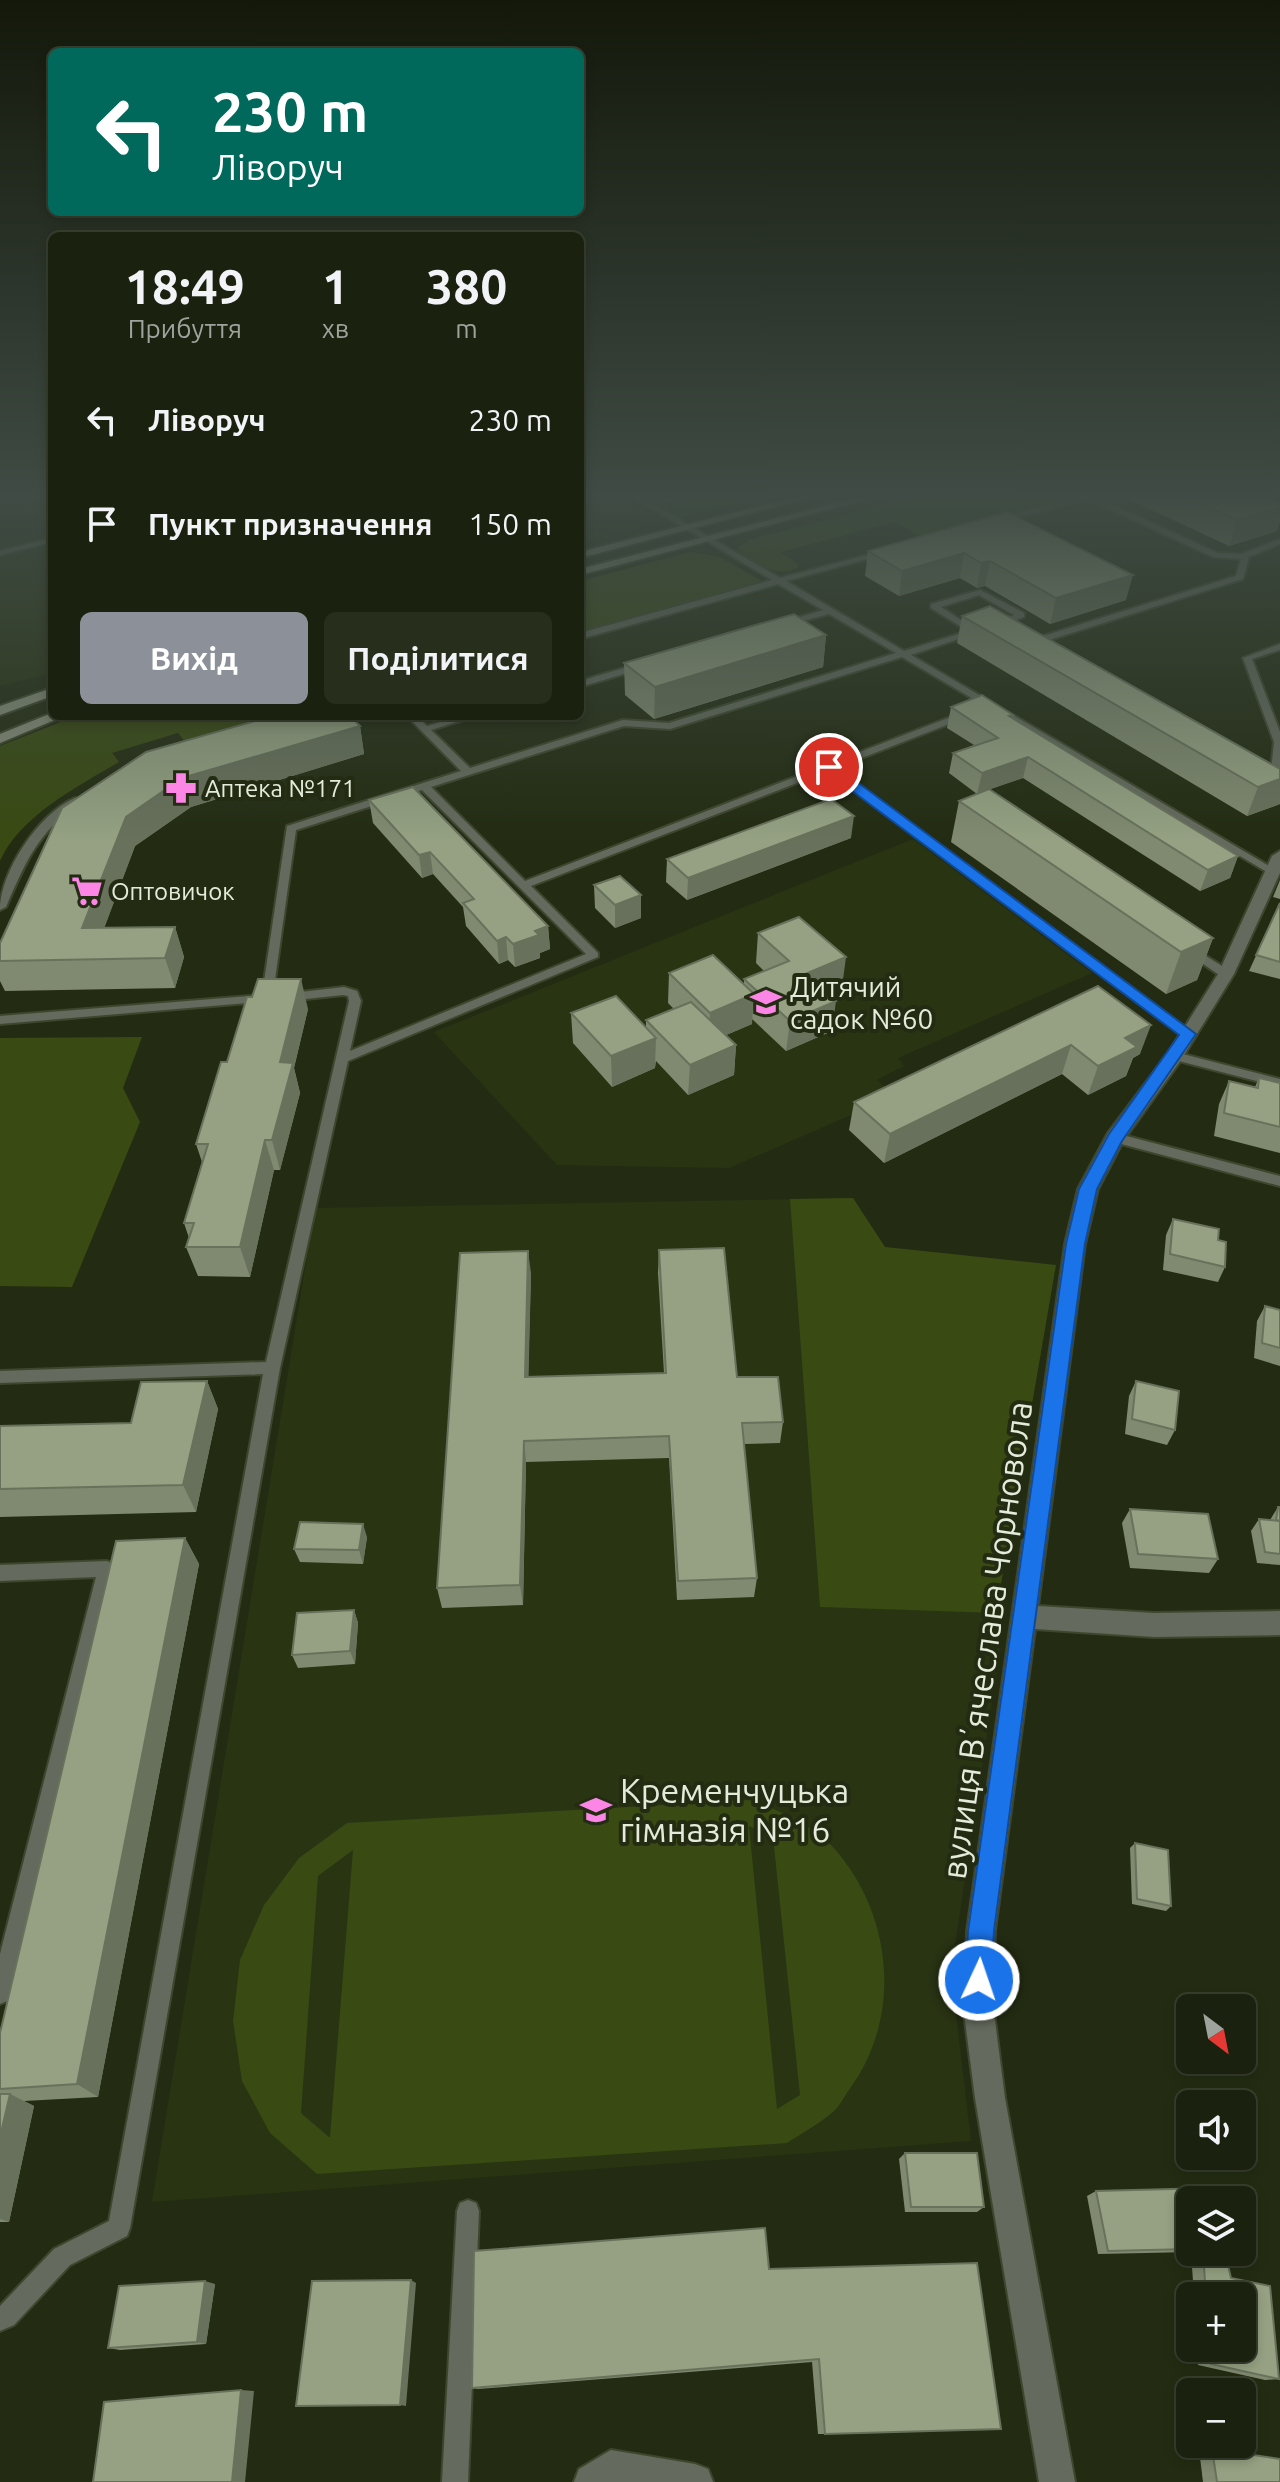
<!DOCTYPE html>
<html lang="uk">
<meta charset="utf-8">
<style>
body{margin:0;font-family:Ubuntu,sans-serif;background:#272e1c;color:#f1f3f6;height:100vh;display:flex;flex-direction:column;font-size:30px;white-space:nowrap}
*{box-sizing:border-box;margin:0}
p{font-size:26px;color:#9fa39e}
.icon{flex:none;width:44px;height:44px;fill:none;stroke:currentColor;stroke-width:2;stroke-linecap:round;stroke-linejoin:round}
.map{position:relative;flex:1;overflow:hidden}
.side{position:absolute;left:48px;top:232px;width:536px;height:488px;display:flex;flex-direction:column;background:#1a210e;border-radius:12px;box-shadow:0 4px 12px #0003,0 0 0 2px #383e2e}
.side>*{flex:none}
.hud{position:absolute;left:48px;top:48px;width:536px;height:168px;border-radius:12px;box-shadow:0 4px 12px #0003,0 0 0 2px #383e2e;background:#00695c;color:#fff;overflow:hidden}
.needle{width:52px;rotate:148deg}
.tools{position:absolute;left:1176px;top:1994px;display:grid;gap:16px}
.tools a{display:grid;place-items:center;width:80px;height:80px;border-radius:12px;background:#1a210e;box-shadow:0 4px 12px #0003,0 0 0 2px #383e2e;font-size:40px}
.pin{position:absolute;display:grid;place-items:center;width:68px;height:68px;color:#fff;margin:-34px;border:4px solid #fff;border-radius:50%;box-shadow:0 2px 8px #0007}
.me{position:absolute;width:88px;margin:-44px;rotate:3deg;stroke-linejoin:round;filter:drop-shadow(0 0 6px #0008)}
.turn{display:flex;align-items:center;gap:28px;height:168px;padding:0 32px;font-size:36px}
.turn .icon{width:104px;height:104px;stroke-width:2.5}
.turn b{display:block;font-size:56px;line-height:68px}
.eta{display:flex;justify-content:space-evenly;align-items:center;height:136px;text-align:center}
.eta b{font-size:48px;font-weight:700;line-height:56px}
.cta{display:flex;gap:16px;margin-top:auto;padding:16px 32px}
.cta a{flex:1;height:92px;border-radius:12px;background:#8c9099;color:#fff;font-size:32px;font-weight:700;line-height:92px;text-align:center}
.cta a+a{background:#272e1c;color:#f1f3f6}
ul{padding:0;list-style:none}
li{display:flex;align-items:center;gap:24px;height:104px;padding:0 32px}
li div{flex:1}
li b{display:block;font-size:30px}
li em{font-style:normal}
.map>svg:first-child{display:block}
.built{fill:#293413}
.green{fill:#394a13;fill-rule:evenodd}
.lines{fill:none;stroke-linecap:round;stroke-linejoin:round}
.lane-casing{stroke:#3e472e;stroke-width:4}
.street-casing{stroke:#3e472e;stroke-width:4}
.secondary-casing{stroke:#3e472e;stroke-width:4}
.lane{fill:#646a5d;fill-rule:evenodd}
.street{fill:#646a5d;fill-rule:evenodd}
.secondary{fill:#868e7a;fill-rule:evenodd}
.wall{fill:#808a70}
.shaded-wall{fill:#68715b}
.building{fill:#95a182;stroke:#68715b;stroke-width:2}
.route{fill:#1a73e8;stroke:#114b97;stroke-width:2}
.labels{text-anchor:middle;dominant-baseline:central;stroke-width:8;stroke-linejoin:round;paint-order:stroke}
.far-poi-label{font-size:24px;fill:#e4ebda;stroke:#232c12;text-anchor:start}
.poi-label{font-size:28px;fill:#e4ebda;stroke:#232c12;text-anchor:start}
.near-street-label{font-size:34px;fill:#e4ebda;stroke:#232c12}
.near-poi-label{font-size:34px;fill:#e4ebda;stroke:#232c12;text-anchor:start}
</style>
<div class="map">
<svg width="1280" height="2482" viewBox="0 0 1280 2482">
<rect width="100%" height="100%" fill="#232c12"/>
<g class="built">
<path d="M580,494H616L663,522L580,542Z"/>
<path d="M52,499V673L0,686V511Z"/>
<path d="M913,839L1092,973L898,1058L904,1066L877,1080L895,1096L729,1168L557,1165L434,1032Z"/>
<path d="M853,1198L885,1247L1056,1265L996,1613L1000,1649L951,1971L971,2141L152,2202L315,1208Z"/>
</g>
<g class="green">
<path d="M713,494H772L680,518L661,506Z"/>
<path d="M924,494H1081L936,534L919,535L895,522L781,552L798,564V568C776,578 752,564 737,548L749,540Z"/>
<path d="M691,552L720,557L762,581L580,633V581Z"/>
<path d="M76,716H285L186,743L178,733L112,753L119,762C77,787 20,816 0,861V746Z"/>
<path d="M142,1037L123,1088L140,1122L72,1287L0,1286V1038Z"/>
<path d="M853,1198L885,1247L1056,1265L996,1613L820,1607L790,1199Z"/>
<path d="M751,1800C784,1813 816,1826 839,1854C893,1920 901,2017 851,2087C845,2095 840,2106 833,2112C819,2124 802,2133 787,2143L317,2174L270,2133L242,2081L233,2021L240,1960L264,1905L299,1858L347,1823ZM749,1826L773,1837L800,2095L777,2109ZM353,1850L330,2137H329L301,2113L318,1876Z"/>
</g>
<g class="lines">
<defs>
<g id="lane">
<path d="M627,494H636L780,578L886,550V554L786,581L904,651L968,631L931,608V604L980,590L1024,613V617L995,628L992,627V623L1014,615L979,595L941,607L979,632L911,655L1276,870L1275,872H1267L902,657L670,729L624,726L431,787L525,881L961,713H967V717L836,768L1194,1034L1192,1037H1184L828,771L531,886L598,953V957L348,1061L280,1368L130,2228L127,2236L70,2265L14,2325L0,2331V2306L54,2249L109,2221L263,1374L0,1383V1371L266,1362L349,1001L348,996L343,995L287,1001L283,1000V994L344,987L357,991L361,1001L350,1051L586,954L422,790L296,830L272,1001L0,1024V1016L262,995L287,826L461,771L407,716H417L427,726L461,716H476L431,730L470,768L623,720L669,723L896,653L829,614L781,627V623L823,610L778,584L580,639V633L772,580Z"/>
<path d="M1100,494L1095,497L1218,553L1241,554L1280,539V544L1249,557L1243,579L1046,641H1040V637L1236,576L1241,559L1213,557L1088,499L996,523L992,521L1085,494Z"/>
<path d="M52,538V542L0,555V551Z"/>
<path d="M1280,644V650L1252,659L1280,732V772L1276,774L1271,771L1274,742L1243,658Z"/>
<path d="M641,663L645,666L644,668L580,687V681Z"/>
<path d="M75,798L80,801L79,803C37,834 26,861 6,907L0,910C0,872 39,813 75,798Z"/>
<path d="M1190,946L1230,971V977H1222L1186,952V948Z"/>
<path d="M1175,1052L1280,1079V1087L1171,1059L1169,1056Z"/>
<path d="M1115,1133L1280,1176V1186L1110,1141L1108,1138Z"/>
<path d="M107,1561L113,1564L115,1569L10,1994L7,2001L0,2004V1954L96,1577L0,1581V1565Z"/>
<path d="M468,2200L476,2203L479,2211L468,2482H442L457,2211L460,2203Z"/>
</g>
<g id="street">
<path d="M1280,851V873L1234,974L1181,1060L1123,1141L1098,1189L1085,1244L1038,1606L1154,1613L1280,1611V1635L1154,1637L1035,1629L995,1931L993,2005L1005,2098L1075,2482H1039L975,2098L963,2005L967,1931L1065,1244L1078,1189L1108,1133L1169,1052L1218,974L1272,856Z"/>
<path d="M611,2450L695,2464L708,2469L713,2482H574L579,2469Z"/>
</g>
<g id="secondary">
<path d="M807,494H824L580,558V552Z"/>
<path d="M870,494H887L580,575V569Z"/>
<path d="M52,688V696L0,715V706Z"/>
<path d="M52,713V716H64L0,743V734Z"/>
</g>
</defs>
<use href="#lane" class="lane-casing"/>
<use href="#street" class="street-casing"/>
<use href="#secondary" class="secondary-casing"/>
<use href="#lane" class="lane"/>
<use href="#street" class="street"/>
<use href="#secondary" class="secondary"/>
</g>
<g class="wall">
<path d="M654,494H706L670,503Z"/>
<path d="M1130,494H1260L1280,503V521L1277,531L1229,546L1128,499Z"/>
<path d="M1007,512L1126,600L1050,624L985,586L977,588L960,578L899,596L865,576L868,551Z"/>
<path d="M962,616L1280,769V804L1247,816L957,643Z"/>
<path d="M826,635L823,667L654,719L625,695L624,663Z"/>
<path d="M951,707L1012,718L1238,856L1230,878L1200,891L1023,778L989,789L1213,938L1197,980L1166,994L951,842L959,801L977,794L949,773L953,753L974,745L947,728Z"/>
<path d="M360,726L364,754L191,807L135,846L104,928L175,927L184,957L175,988L5,991L0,981V943L62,808Z"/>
<path d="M369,800L548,926L550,949L540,953V958L515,967L508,960L499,964L466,926L463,907L433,874L422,878L373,823Z"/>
<path d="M851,838L687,900L666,882L667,859Z"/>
<path d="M1280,880V899L1273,897Z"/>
<path d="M594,885L641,918L615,928L595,908Z"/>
<path d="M1280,903V979L1249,971Z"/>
<path d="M758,933L842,987L827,993L832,1031L786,1051L752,1019V1024L726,1035L736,1045L734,1075L688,1095L656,1061L655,1068L612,1087L573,1043L571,1013L646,1027V1020L674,1009L668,1003L669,973L744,984V979L764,971L756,963Z"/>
<path d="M1098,986L1140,1054L1133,1058L1126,1076L1088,1095L1062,1074L884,1163L849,1130L854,1102Z"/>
<path d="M308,1009L294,1068L300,1093L280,1170H274L250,1277L198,1276L186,1247L189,1238L184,1223L202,1162L196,1144L227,1062Z"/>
<path d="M1259,1078L1280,1083V1153L1214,1136L1219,1104L1229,1081L1255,1087Z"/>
<path d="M1173,1219L1218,1240L1225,1267L1218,1282L1163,1270L1166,1235Z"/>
<path d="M659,1250L737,1377L783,1422L780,1443L744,1444L757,1578L754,1597L677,1600L669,1458L526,1462L523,1605L442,1608L437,1588L531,1273L528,1377L664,1373L658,1273Z"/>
<path d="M1265,1306L1280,1310V1366L1254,1358L1257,1321Z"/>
<path d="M207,1381L218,1409L196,1512L0,1517V1426L131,1423Z"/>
<path d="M1136,1381L1175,1430L1167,1445L1125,1434L1129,1396Z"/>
<path d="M1278,1507H1280V1565L1257,1563L1251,1531L1259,1519L1270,1520Z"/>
<path d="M1130,1509L1218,1559L1209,1573L1130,1568L1122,1523Z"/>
<path d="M367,1537L363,1564L300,1562L294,1549Z"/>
<path d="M185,1538L199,1564L98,2097L24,2101L34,2106L9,2222H0V2033Z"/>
<path d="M354,1610L358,1623L355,1664L298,1668L292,1655Z"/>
<path d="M1135,1843L1171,1906L1166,1911L1132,1904L1130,1848Z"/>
<path d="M905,2153L984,2207L977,2212H905L899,2159Z"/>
<path d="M1211,2188L1213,2200H1190V2252H1225L1231,2278L1270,2286L1279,2379L1265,2380L1198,2365L1197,2348H1242V2296H1194L1191,2252L1098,2254L1087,2196L1096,2191Z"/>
<path d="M977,2263L825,2434H818L812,2362L478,2389L472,2388L769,2269Z"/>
<path d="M215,2284L206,2344L120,2350L108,2348Z"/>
<path d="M1199,2449H1212L1280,2482H1203Z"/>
</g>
<g class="shaded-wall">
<path d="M680,494H706L670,503V497Z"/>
<path d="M1280,507V521L1277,531L1229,546L1237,520Z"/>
<path d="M964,553L960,578L899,596L902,571Z"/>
<path d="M990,561L985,586L977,588L981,563Z"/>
<path d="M1133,575L1126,600L1050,624L1056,598Z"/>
<path d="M826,635L823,667L654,719L655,687Z"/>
<path d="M360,726L364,754L191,807L135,846L93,958L82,928L126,817L182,778Z"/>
<path d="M1028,757L1023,778L977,794L982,773Z"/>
<path d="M1280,779V804L1247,816L1258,787Z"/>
<path d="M854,816L851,838L687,900L688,878Z"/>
<path d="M430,852L433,874L422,878L419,855Z"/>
<path d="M1238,856L1230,878L1200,891L1208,870Z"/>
<path d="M641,895V918L615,928V905Z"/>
<path d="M548,926L550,949L540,953V958L515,967L513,944L535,931Z"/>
<path d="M175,927L184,957L175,988L165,958Z"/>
<path d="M506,937L508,960L499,964L497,941Z"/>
<path d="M1213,938L1197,980L1166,994L1181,952Z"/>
<path d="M846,957L842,987L801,1004L805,974Z"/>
<path d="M301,979L308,1009L294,1068L300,1093L280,1170L272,1140L280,1062Z"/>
<path d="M754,994L752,1024L708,1043L710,1013Z"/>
<path d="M836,1001L832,1031L786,1051L790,1021Z"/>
<path d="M1151,1025L1140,1054L1133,1058L1126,1076L1088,1095L1098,1066L1125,1038Z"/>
<path d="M656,1038L655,1068L612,1087L611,1056Z"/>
<path d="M736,1045L734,1075L688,1095L690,1065Z"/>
<path d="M1071,1045L1062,1074L884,1163L890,1134Z"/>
<path d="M265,1140L274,1170L250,1277L240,1247Z"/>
<path d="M528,1251L531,1273L528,1399L525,1377Z"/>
<path d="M207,1381L218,1409L196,1512L183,1485Z"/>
<path d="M524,1441L526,1462L523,1605L520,1585Z"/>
<path d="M363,1524L367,1537L363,1564L359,1550Z"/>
<path d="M185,1538L199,1564L98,2097L77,2084Z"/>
<path d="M354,1610L358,1623L355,1664L350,1651Z"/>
<path d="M10,2094L34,2106L9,2222L0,2219V2137Z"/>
<path d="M411,2280L416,2283L406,2406L400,2405Z"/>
<path d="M205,2281L215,2284L206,2344L197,2342Z"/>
<path d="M241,2390L254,2391L245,2482H232Z"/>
</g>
<g class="building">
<path d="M1179,494H1260L1280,503V507L1237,520Z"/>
<path d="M1007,512L1133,575L1056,598L990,561L981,563L964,553L902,571L868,551Z"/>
<path d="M990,606L1280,769V779L1258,787L962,616Z"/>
<path d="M794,614L826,635L655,687L624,663Z"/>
<path d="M982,695L1013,715L1009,716L1238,856L1208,870L1028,757L982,773L953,753L998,738L951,707Z"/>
<path d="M273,716H350L360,726L182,778L126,817L82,928L175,927L165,958L0,961V943L62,808L146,752Z"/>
<path d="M413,787L548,926L535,931L539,935L513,944L506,937L497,941L463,903L474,899L430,852L419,855L369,800Z"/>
<path d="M989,789L1213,938L1181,952L959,801Z"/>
<path d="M831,799L854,816L688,878L667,859Z"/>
<path d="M620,876L641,895L615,905L594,885Z"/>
<path d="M1280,903V962L1256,955Z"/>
<path d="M799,917L846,957L805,974L836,1001L790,1021L744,979L789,961L758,933Z"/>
<path d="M713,955L754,994L710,1013L669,973Z"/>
<path d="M258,979H301L280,1062L293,1063L272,1140H265L240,1247H186L194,1223H184L208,1144H196L221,1062H227L247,997H252Z"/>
<path d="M1098,986L1151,1025L1125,1038L1137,1047L1098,1066L1071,1045L890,1134L854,1102Z"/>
<path d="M616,996L656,1038L611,1056L571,1013Z"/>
<path d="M691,1002L736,1045L690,1065L646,1020Z"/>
<path d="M1259,1078L1280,1083V1127L1224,1113L1229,1081L1258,1088Z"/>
<path d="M1173,1219L1219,1229L1218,1240L1226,1242L1225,1267L1170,1254Z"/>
<path d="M724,1248L737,1377H778L783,1422L742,1423L757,1578L678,1581L669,1436L524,1441L520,1585L437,1588L460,1253L528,1251L525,1377L666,1373L659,1250Z"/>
<path d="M1265,1306L1280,1310V1348L1262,1343Z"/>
<path d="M207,1381L183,1485L0,1489V1426L131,1423L141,1382Z"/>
<path d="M1136,1381L1179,1391L1175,1430L1132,1419Z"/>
<path d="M1278,1507H1280V1521L1276,1520Z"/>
<path d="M1130,1509L1208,1514L1218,1559L1138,1554Z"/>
<path d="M1259,1519L1280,1521V1554L1265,1552Z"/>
<path d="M300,1522L363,1524L359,1550L294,1549Z"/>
<path d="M185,1538L77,2084L0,2089V2033L116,1541Z"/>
<path d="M354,1610L350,1651L292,1655L297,1613Z"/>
<path d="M1135,1843L1168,1850L1171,1906L1137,1899Z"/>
<path d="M0,2094H10L0,2137Z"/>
<path d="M905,2153H977L984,2207H911Z"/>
<path d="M1211,2188L1213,2200H1190V2249L1108,2251L1096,2191Z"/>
<path d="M765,2228L769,2269L977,2263L1001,2429L825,2434L819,2359L472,2388L474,2251Z"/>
<path d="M1203,2252H1225L1231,2278L1270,2286L1279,2379L1211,2364L1210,2348H1242V2296H1206Z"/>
<path d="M411,2280L400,2405L296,2406L312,2281Z"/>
<path d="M205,2281L197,2342L108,2348L119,2286Z"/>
<path d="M241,2390L232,2482H93L104,2402Z"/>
<path d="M1212,2449L1280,2459V2482H1217Z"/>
</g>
<linearGradient id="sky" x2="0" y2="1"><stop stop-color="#13180a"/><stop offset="0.59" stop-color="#3f4b44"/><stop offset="1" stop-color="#3f4b44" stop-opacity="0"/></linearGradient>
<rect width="1280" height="841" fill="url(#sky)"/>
<path class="route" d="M824,764H833L1196,1034L1122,1141L1097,1189L1085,1244L994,1931L992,1980L988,1990L979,1994L969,1990L965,1980L968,1931L1066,1244L1079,1189L1109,1134L1179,1035L824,770Z"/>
<defs>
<symbol id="pharmacy-bare" viewBox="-9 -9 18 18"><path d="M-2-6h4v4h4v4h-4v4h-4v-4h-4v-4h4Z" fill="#fb86e5" stroke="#232c12" stroke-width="2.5" paint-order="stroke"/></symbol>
<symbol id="supermarket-bare" viewBox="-9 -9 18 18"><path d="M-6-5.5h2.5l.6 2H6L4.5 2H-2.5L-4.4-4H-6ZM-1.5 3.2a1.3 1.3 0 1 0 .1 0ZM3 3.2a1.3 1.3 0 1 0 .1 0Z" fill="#fb86e5" stroke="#232c12" stroke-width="2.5" paint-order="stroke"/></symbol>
<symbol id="school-bare" viewBox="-9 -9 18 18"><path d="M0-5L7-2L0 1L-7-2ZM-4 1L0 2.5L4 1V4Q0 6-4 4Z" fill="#fb86e5" stroke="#232c12" stroke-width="2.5" paint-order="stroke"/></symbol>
</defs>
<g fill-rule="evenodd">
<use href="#pharmacy-bare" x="159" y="766" width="44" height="44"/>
<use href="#supermarket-bare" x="65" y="869" width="44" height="44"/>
<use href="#school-bare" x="744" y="980" width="44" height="44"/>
<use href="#school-bare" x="574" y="1788" width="44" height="44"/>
</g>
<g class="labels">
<g class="far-poi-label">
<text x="205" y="788">Аптека №171</text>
<text x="111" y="891">Оптовичок</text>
</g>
<g class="poi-label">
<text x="790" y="986">Дитячий<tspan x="790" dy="32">садок №60</tspan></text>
</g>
<g class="near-street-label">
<text transform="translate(986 1640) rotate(-82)">вулиця Вʼячеслава Чорновола</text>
</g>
<g class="near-poi-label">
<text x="620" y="1790">Кременчуцька<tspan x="620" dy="39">гімназія №16</tspan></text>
</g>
</g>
</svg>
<div class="tools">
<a><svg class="needle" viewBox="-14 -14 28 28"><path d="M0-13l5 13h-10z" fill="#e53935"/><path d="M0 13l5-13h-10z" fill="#9fa39e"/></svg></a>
<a><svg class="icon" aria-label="sound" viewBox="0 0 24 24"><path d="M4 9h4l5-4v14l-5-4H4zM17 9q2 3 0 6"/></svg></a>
<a><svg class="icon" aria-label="layers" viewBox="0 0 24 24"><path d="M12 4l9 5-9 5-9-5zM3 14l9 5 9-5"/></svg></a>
<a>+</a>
<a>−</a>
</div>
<div class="pin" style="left:829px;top:767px;background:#d93025"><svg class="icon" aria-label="arrive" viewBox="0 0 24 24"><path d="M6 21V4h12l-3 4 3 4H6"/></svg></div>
<svg class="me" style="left:979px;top:1980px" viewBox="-20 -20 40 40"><circle r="17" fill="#1a73e8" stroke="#fff" stroke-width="3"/><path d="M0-11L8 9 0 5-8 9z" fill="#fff"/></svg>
<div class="hud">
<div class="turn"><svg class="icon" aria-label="left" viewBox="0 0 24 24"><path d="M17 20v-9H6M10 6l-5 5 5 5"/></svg><div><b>230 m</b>Ліворуч</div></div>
</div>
<section class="side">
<div class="eta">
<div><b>18:49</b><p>Прибуття</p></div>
<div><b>1</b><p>хв</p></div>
<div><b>380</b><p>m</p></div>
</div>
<ul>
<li><svg class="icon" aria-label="left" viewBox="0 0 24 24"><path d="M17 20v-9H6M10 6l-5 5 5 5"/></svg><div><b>Ліворуч</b></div><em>230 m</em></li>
<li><svg class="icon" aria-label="arrive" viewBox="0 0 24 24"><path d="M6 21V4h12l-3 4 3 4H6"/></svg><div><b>Пункт призначення</b></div><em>150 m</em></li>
</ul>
<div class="cta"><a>Вихід</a><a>Поділитися</a></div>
</section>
</div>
